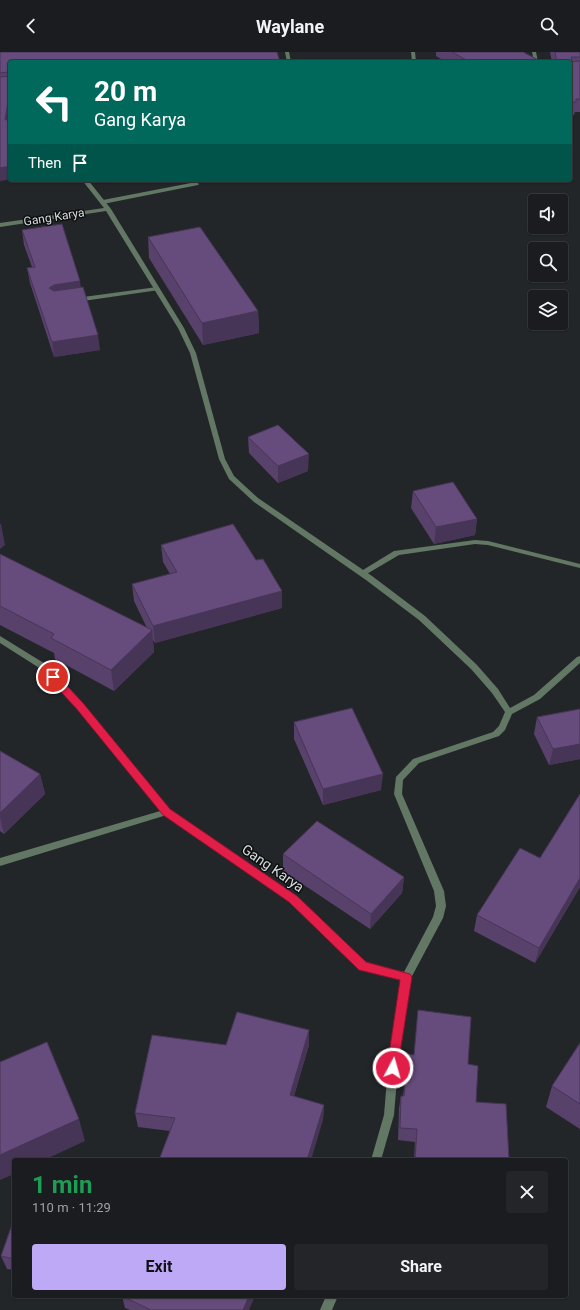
<!DOCTYPE html>
<meta charset="utf-8">
<style>
body{margin:0;font-family:Roboto,sans-serif;background:#232528;color:#f1f3f6;height:100vh;display:flex;flex-direction:column;font-size:15px;white-space:nowrap}
*{box-sizing:border-box;margin:0}
p{font-size:13px;color:#9fa1a4}
.icon{flex:none;width:22px;height:22px;fill:none;stroke:currentColor;stroke-width:2;stroke-linecap:round;stroke-linejoin:round}
.map{position:relative;flex:1;overflow:hidden}
.side{position:absolute;left:12px;top:1106px;width:556px;height:140px;display:flex;flex-direction:column;background:#1a1c1f;border-radius:4px;box-shadow:0 1px 3px #0004,0 0 0 1px #383a3d}
.side>*{flex:none}
.top-card{position:absolute;left:8px;top:8px;width:564px;height:122px;border-radius:4px;box-shadow:0 1px 3px #0004,0 0 0 1px #383a3d;background:#00695c;color:#fff;overflow:hidden}
.controls{position:absolute;left:528px;top:142px;display:grid;gap:8px}
.controls a{display:grid;place-items:center;width:40px;height:40px;border-radius:4px;background:#1a1c1f;box-shadow:0 1px 3px #0004,0 0 0 1px #383a3d;font-size:20px}
.pin{position:absolute;display:grid;place-items:center;width:34px;height:34px;color:#fff;margin:-17px;border:2px solid #fff;border-radius:50%;box-shadow:0 1px 4px #0007}
.me{position:absolute;width:44px;margin:-22px;rotate:6deg;stroke-linejoin:round;filter:drop-shadow(0 0 3px #0008)}
.turn{display:flex;align-items:center;gap:14px;height:84px;padding:0 20px;font-size:18px}
.turn .icon{width:52px;height:52px;stroke-width:2.5}
.turn b{display:block;font-size:28px;line-height:34px}
.then{display:flex;align-items:center;height:38px;padding:0 20px;background:#0003;gap:8px;font-size:15px}
.round{display:grid;place-items:center;flex:none;width:42px;height:42px;border-radius:4px;background:#232528}
.headline{display:flex;align-items:center;justify-content:space-between;height:68px;padding:0 20px}
h1{font-size:24px;font-weight:700;line-height:30px;color:#1e9e55}
.cta{display:flex;gap:8px;margin-top:auto;padding:8px 20px}
.cta a{flex:1;height:46px;border-radius:4px;background:#bda9f5;color:#111;font-size:16px;font-weight:700;line-height:46px;text-align:center}
.cta a+a{background:#232528;color:#f1f3f6}
header{display:flex;justify-content:space-between;align-items:center;height:52px;padding:0 20px;background:#1a1c1f;font-size:18px;font-weight:700}
.map>svg:first-child{display:block}
.lines{fill:none;stroke-linecap:round;stroke-linejoin:round}
.service{fill:#637765;fill-rule:evenodd}
.minor{fill:#637765;fill-rule:evenodd}
.wall{fill:#58416b}
.shaded-wall{fill:#473557}
.building{fill:#664c7c;stroke:#473557}
.route{fill:#e11d48;stroke:#92132f}
.labels{text-anchor:middle;dominant-baseline:central;stroke-width:3;stroke-linejoin:round;paint-order:stroke}
.far-street-label{font-size:12px;fill:#d8dadc;stroke:#0d0f10}
.street-label{font-size:14px;fill:#d8dadc;stroke:#0d0f10}
</style>
<header><svg class="icon" aria-label="back" viewBox="0 0 24 24"><path d="M15 5l-7 7 7 7"/></svg>Waylane<svg class="icon" aria-label="search" viewBox="0 0 24 24"><circle cx="10" cy="10" r="6"/><path d="M15 15l6 6"/></svg></header>
<div class="map">
<svg width="580" height="1258" viewBox="0 0 580 1258">
<rect width="100%" height="100%" fill="#232629"/>
<g class="lines">
<g class="service">
<path d="M196,130L199,132L198,133L103,152L100,150L103,148Z"/>
<path d="M157,235L160,237L159,238L76,250L73,248L76,246Z"/>
<path d="M475,488L488,489L580,512V516L488,493L475,492L399,503L365,523H362L358,521L394,499Z"/>
<path d="M167,757L170,758L171,760L170,762L0,814V806Z"/>
</g>
<g class="minor">
<path d="M285,0H289L291,10H287Z"/>
<path d="M411,0H415L416,10H412Z"/>
<path d="M532,0H536L538,10H534Z"/>
<path d="M82,128H88L111,157L184,276L196,301L225,407L234,424L258,446L372,524L425,564L477,613L498,637L510,656L534,643L577,605L580,604V611L540,647L512,662L505,678L499,684L419,711L403,728L402,742L444,839L446,854L443,866L411,926L399,1003L394,1063L381,1108H371L384,1063L389,1003L401,928L360,917L290,850L164,762L76,656L41,617L0,591V584L47,613L82,652L170,758L296,844L366,911L404,920L433,865L436,854L434,839L394,742L396,725L413,707L493,680L499,674L505,660L492,641L471,617L419,568L366,528L254,450L229,427L219,407L190,301L178,276L106,159L0,175V171L104,156Z"/>
<path d="M326,1244H338L332,1258H320Z"/>
</g>
</g>
<g class="wall">
<path d="M0,0L10,10L9,68L10,67V127L0,129Z"/>
<path d="M436,0H523L542,10H446L436,4Z"/>
<path d="M550,0H580V60H575L574,63H570V10H552Z"/>
<path d="M22,178L81,236L100,298L54,305L30,231L27,216L32,215L24,193Z"/>
<path d="M148,185L258,259L259,281L203,293L149,206Z"/>
<path d="M248,385L308,419L278,431L249,401Z"/>
<path d="M413,439L477,467L475,483L434,492L411,456Z"/>
<path d="M161,493L256,508L282,539V556L155,591L153,588L154,600L114,639L55,607L54,601L0,573V502L147,576L134,549L132,532L170,522L163,510Z"/>
<path d="M580,657V707L549,713L534,682L537,665Z"/>
<path d="M294,670L381,738L323,753L294,687Z"/>
<path d="M0,699L40,722L45,742L4,782L0,779Z"/>
<path d="M580,742V835L535,911L474,879L477,863L540,806Z"/>
<path d="M283,802L404,825L402,841L370,877L283,819Z"/>
<path d="M418,958L468,1012L476,1050L509,1108H414L415,1090L398,1088L399,1056L401,1044H403L408,1002L414,1003Z"/>
<path d="M309,978V993L294,1044L324,1053L323,1068L170,1079L138,1075L135,1061L226,993Z"/>
<path d="M580,991V1077L546,1055L552,1034Z"/>
<path d="M14,1167V1218L7,1217L1,1204Z"/>
<path d="M122,1244L249,1258H130L125,1256Z"/>
</g>
<g class="shaded-wall">
<path d="M10,38V61L7,80L5,68Z"/>
<path d="M10,114V127L0,129V116Z"/>
<path d="M80,229L82,244L56,248L49,236L54,233Z"/>
<path d="M258,259L259,281L203,293L202,271Z"/>
<path d="M98,283L100,298L54,305L52,290Z"/>
<path d="M309,402L308,419L278,431V414Z"/>
<path d="M477,467L475,483L434,492L436,475Z"/>
<path d="M0,472H1L5,493L0,497Z"/>
<path d="M282,539V556L155,591L153,574Z"/>
<path d="M152,578L154,600L114,639L111,618Z"/>
<path d="M580,692V707L549,713L553,697Z"/>
<path d="M40,722L45,742L4,782L0,765V761Z"/>
<path d="M383,722L381,738L323,753V737Z"/>
<path d="M404,825L402,841L370,877L371,862Z"/>
<path d="M580,826V835L535,911L539,896Z"/>
<path d="M309,978V993L290,1057V1043Z"/>
<path d="M324,1053L323,1068L311,1108H307Z"/>
<path d="M79,1067L85,1089L44,1108H14V1122L0,1128V1103Z"/>
<path d="M249,1244H255L249,1258H243Z"/>
</g>
<g class="building">
<path d="M0,0H277L280,10H61V9L48,10H10V38L5,68L10,67V114L0,116V25L10,24L8,20L0,21Z"/>
<path d="M452,0H523L542,10H470Z"/>
<path d="M555,0H580V5H571L572,10L580,9V47H576V50H570V10H557Z"/>
<path d="M62,172L80,229L54,233L49,236L54,239L83,235L98,283L52,290L27,216L35,215L22,178Z"/>
<path d="M200,175L258,259L202,271L148,185Z"/>
<path d="M278,373L309,402L278,414L248,385Z"/>
<path d="M453,430L477,467L436,475L413,439Z"/>
<path d="M233,472L256,508L263,507L282,539L153,574L132,532L177,520L161,493Z"/>
<path d="M0,502L152,578L111,618L51,586L54,582L0,554Z"/>
<path d="M352,656L383,722L323,737L294,670Z"/>
<path d="M580,657V692L553,697L537,665Z"/>
<path d="M0,699L40,722L0,761Z"/>
<path d="M580,742V826L539,896L477,863L520,796L540,806Z"/>
<path d="M317,769L404,825L371,862L283,802Z"/>
<path d="M418,958L471,965L468,1012L478,1014L476,1050L506,1052L509,1108H415L417,1077L400,1076L401,1044H404L408,1002L414,1003Z"/>
<path d="M237,960L309,978L290,1043L324,1053L307,1108H159L175,1066L135,1061L152,983L226,993Z"/>
<path d="M47,990L79,1067L0,1103V1010Z"/>
<path d="M580,991V1052L552,1034Z"/>
<path d="M14,1167V1207L1,1204Z"/>
<path d="M122,1244H249L243,1258H151Z"/>
</g>
<path class="route" d="M53,621L56,622L83,651L170,757L297,844L366,910L410,922L412,925L397,1020L393,1022L389,1020L387,1016L400,928L359,918L289,850L163,763L76,656L49,627V622Z"/>
<g class="labels">
<g class="far-street-label">
<text transform="translate(54 165) rotate(-9)">Gang Karya</text>
</g>
<g class="street-label">
<text transform="translate(273 816) rotate(35)">Gang Karya</text>
</g>
</g>
</svg>
<div class="controls">
<a><svg class="icon" aria-label="sound" viewBox="0 0 24 24"><path d="M4 9h4l5-4v14l-5-4H4zM17 9q2 3 0 6"/></svg></a>
<a><svg class="icon" aria-label="search" viewBox="0 0 24 24"><circle cx="10" cy="10" r="6"/><path d="M15 15l6 6"/></svg></a>
<a><svg class="icon" aria-label="layers" viewBox="0 0 24 24"><path d="M12 4l9 5-9 5-9-5zM3 14l9 5 9-5"/></svg></a>
</div>
<div class="pin" style="left:53px;top:625px;background:#d93025"><svg class="icon" aria-label="arrive" viewBox="0 0 24 24"><path d="M6 21V4h12l-3 4 3 4H6"/></svg></div>
<svg class="me" style="left:393px;top:1016px" viewBox="-20 -20 40 40"><circle r="17" fill="#e11d48" stroke="#fff" stroke-width="3"/><path d="M0-11L8 9 0 5-8 9z" fill="#fff"/></svg>
<div class="top-card">
<div class="turn"><svg class="icon" aria-label="left" viewBox="0 0 24 24"><path d="M17 20v-9H6M10 6l-5 5 5 5"/></svg><div><b>20 m</b>Gang Karya</div></div>
<div class="then">Then<svg class="icon" aria-label="arrive" viewBox="0 0 24 24"><path d="M6 21V4h12l-3 4 3 4H6"/></svg></div>
</div>
<section class="side">
<div class="headline"><div><h1>1 min</h1><p>110 m · 11:29</p></div><a class="round"><svg class="icon" aria-label="close" viewBox="0 0 24 24"><path d="M6 6l12 12M18 6L6 18"/></svg></a></div>
<div class="cta"><a>Exit</a><a>Share</a></div>
</section>
</div>
